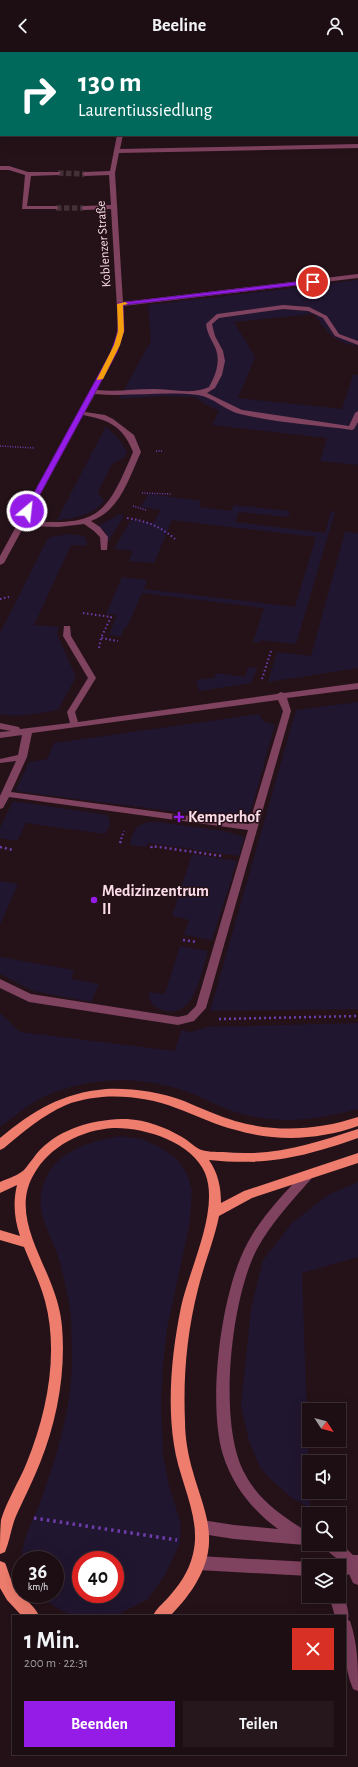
<!DOCTYPE html>
<html lang="de">
<meta charset="utf-8">
<style>
body{margin:0;font-family:"Alegreya Sans",sans-serif;background:#25171c;color:#f1f3f6;height:100vh;display:flex;flex-direction:column;font-size:15px;white-space:nowrap}
*{box-sizing:border-box;margin:0}
p{font-size:13px;color:#a09ca0}
.icon{flex:none;width:22px;height:22px;fill:none;stroke:currentColor;stroke-width:2;stroke-linecap:round;stroke-linejoin:round}
.map{position:relative;flex:1;overflow:hidden}
.side{position:absolute;left:12px;top:1563px;width:334px;height:140px;display:flex;flex-direction:column;background:#1c0e13;border-radius:0px;box-shadow:0 4px 16px #0002,0 0 0 1px #3a2e33}
.side>*{flex:none}
.top-card{position:absolute;left:0px;top:0px;width:358px;height:84px;box-shadow:0 4px 16px #0002,0 0 0 1px #3a2e33;background:#00695c;color:#fff;overflow:hidden}
.needle{width:26px;rotate:126deg}
.buttons{position:absolute;left:302px;top:1351px;display:grid;gap:8px}
.buttons a{display:grid;place-items:center;width:44px;height:44px;border-radius:0px;background:#1c0e13;box-shadow:0 4px 16px #0002,0 0 0 1px #3a2e33;font-size:20px}
.speed{position:absolute;left:12px;top:1499px;display:flex;gap:8px;font-size:20px;font-weight:700;text-align:center}
.speed>*{display:grid;place-content:center;width:52px;height:52px;border-radius:50%;background:#1c0e13;box-shadow:0 4px 16px #0002,0 0 0 1px #3a2e33;line-height:1}
.speed small{font-size:10px;font-weight:400}
.speed .limit{border:6px solid #d22;background:#fff;color:#111}
.pin{position:absolute;display:grid;place-items:center;width:34px;height:34px;color:#fff;margin:-17px;border:2px solid #fff;border-radius:50%;box-shadow:0 1px 4px #0007}
.me{position:absolute;width:44px;margin:-22px;rotate:28deg;stroke-linejoin:round;filter:drop-shadow(0 0 3px #0008)}
.turn{display:flex;align-items:center;gap:14px;height:84px;padding:0 12px;font-size:18px}
.turn .icon{width:52px;height:52px;stroke-width:2.5}
.turn b{display:block;font-size:28px;line-height:34px}
.round{display:grid;place-items:center;flex:none;width:42px;height:42px;border-radius:0px;background:#25171c}
.head{display:flex;align-items:center;justify-content:space-between;height:68px;padding:0 12px}
h1{font-size:24px;font-weight:700;line-height:30px}
.primary-button{display:flex;gap:8px;margin-top:auto;padding:8px 12px}
.primary-button a{flex:1;height:46px;border-radius:0px;background:#941ce6;color:#fff;font-size:16px;font-weight:700;line-height:46px;text-align:center}
.primary-button a+a{background:#25171c;color:#f1f3f6}
header{display:flex;justify-content:space-between;align-items:center;height:52px;padding:0 12px;background:#1c0e13;font-size:18px;font-weight:700}
.map>svg:first-child{display:block}
.green{fill:#21162f;fill-rule:evenodd}
.lines{fill:none;stroke-linecap:round;stroke-linejoin:round}
.minor-tunnel{stroke:#453038;stroke-width:5.5;stroke-dasharray:5.5 2.5;stroke-linecap:butt}
.path-far3{stroke:#6d3dac;stroke-width:1.5;stroke-dasharray:1 1.5;stroke-linecap:butt}
.path-far2{stroke:#6d3dac;stroke-width:2;stroke-dasharray:1.5 2.5;stroke-linecap:butt}
.path-far1{stroke:#6d3dac;stroke-width:2.5;stroke-dasharray:2 3;stroke-linecap:butt}
.path{stroke:#6d3dac;stroke-width:3.5;stroke-dasharray:2.5 4;stroke-linecap:butt}
.minor{fill:#7f425f;fill-rule:evenodd}
.major{fill:#ef7d6e;fill-rule:evenodd}
.route{fill:#941ce6;stroke:#601296}
.slow{fill:#f59e0b}
.poi-dot{fill:#941ce6;stroke:#251219;stroke-width:1.5}
.labels{text-anchor:middle;dominant-baseline:central;stroke-width:3;stroke-linejoin:round;paint-order:stroke}
.far-street-label{font-size:13px;fill:#fbdbe7;stroke:#251219}
.poi-label{font-size:16px;font-weight:bold;fill:#fbdbe7;stroke:#251219;text-anchor:start}
</style>
<header><svg class="icon" aria-label="back" viewBox="0 0 24 24"><path d="M15 5l-7 7 7 7"/></svg>Beeline<svg class="icon" aria-label="person" viewBox="0 0 24 24"><circle cx="12" cy="8" r="4"/><path d="M4 21q1-7 8-7t8 7"/></svg></header>
<div class="map">
<svg width="358" height="1715" viewBox="0 0 358 1715">
<rect width="100%" height="100%" fill="#251219"/>
<g class="green">
<path d="M358,228V294C334,291 327,280 314,262L234,270L255,305L238,346L342,357L353,323H358V413L320,409L327,386L212,373L219,359L205,352L195,345L162,344L119,347L151,289L148,253Z"/>
<path d="M106,374L121,390L127,400L125,405L112,412L98,440L104,449C94,463 73,467 57,468Z"/>
<path d="M149,442L201,449L199,455L231,459L234,453L290,459L288,465L239,460L235,470L325,481L331,459L335,460L296,592L261,588L260,591L253,590L264,556L142,541L127,575H125L121,584L109,583L117,563L106,562L122,525L147,528L144,537L295,555L316,485L172,468L154,511L129,509L133,499L114,497L131,468L153,471L161,458L140,455Z"/>
<path d="M120,462L124,464L107,491L108,486L103,477L98,474Z"/>
<path d="M345,480L358,481V616L268,630L277,600L311,604Z"/>
<path d="M69,482L84,484L87,489L86,494L71,493L34,573L59,575L57,582L76,625L58,658C39,661 20,666 0,662V581L47,488L50,485Z"/>
<path d="M248,615L257,616L251,631L199,639L196,628L214,626L216,621L245,625Z"/>
<path d="M358,650V957L210,959L296,658Z"/>
<path d="M259,662L264,670L275,673L248,769L15,739L29,710L47,707L54,691Z"/>
<path d="M13,749L107,763C112,771 110,775 105,782L26,771L17,789L0,786V776Z"/>
<path d="M148,770H157L224,779L244,785L239,804L148,791L146,795L130,793C133,779 134,775 148,770Z"/>
<path d="M192,802L237,809L212,888L184,883L189,868L172,864Z"/>
<path d="M0,829L18,832L0,873Z"/>
<path d="M180,894L208,899C201,921 194,972 159,957C151,953 149,948 149,940L165,942Z"/>
<path d="M0,905L74,918L71,927L99,932L91,950L33,939L0,922Z"/>
<path d="M0,961L20,980L175,999L181,978L191,980L208,975L358,971V1057C319,1067 290,1072 250,1064C225,1059 208,1047 185,1039C141,1023 87,1025 45,1044C29,1052 14,1064 0,1075Z"/>
<path d="M120,1084L142,1087L161,1096L177,1107L187,1122L192,1139L189,1175L167,1276L163,1311L161,1351L163,1403L169,1434L181,1472L180,1491L165,1523L148,1547L119,1562L109,1564H76L62,1559L43,1547L39,1542H55V1508H22C22,1484 33,1470 41,1448C58,1401 73,1352 72,1301C71,1286 72,1270 70,1256C68,1242 64,1228 61,1214C54,1184 31,1161 45,1128C56,1099 92,1089 120,1084ZM81,1508H115V1542H81Z"/>
<path d="M358,1130V1205L302,1221L310,1456L292,1446L267,1424L259,1413L249,1389L241,1353L251,1257L263,1208L292,1171L328,1143Z"/>
</g>
<g class="lines">
<g class="minor-tunnel">
<path d="M58,121L85,122"/>
<path d="M56,156H84"/>
</g>
<g class="path-far3">
<path d="M0,394L35,396"/>
<path d="M156,399H163"/>
<path d="M142,441L172,442"/>
<path d="M133,454L146,458"/>
</g>
<g class="path-far2">
<path d="M127,466C146,469 160,474 175,487"/>
<path d="M0,547L9,545"/>
<path d="M83,561L111,565L101,586L118,589"/>
<path d="M99,596L101,586"/>
<path d="M262,627L271,599"/>
<path d="M121,787L124,779"/>
</g>
<g class="path-far1">
<path d="M120,791L122,786"/>
<path d="M0,795L13,798"/>
<path d="M151,796L152,794L222,804"/>
<path d="M183,888L197,890"/>
<path d="M219,967L358,964"/>
</g>
<path class="path" d="M34,1466L177,1488"/>
<g class="minor">
<rect x="134" y="0" width="4" height="1"/>
<rect x="346" y="0" width="4" height="1"/>
<rect x="357" y="10" width="1" height="3"/>
<path d="M117,83H123L120,97L358,92V96L119,101L115,121L123,250L358,222V226L123,254C125,292 114,306 97,338C116,340 134,337 153,337C172,337 192,343 209,335C216,323 221,309 215,295C211,287 207,281 206,272L217,262L283,253L309,255L327,264L339,282L358,289V293L335,284L323,266L308,259L283,257L219,266L212,272L215,284L223,299L225,309L222,323L215,336L207,341L242,358L349,374L355,361L358,359V370L354,377L352,378C315,373 277,371 240,362C226,359 213,345 198,343C164,339 129,345 95,342L85,360L105,363L113,367L134,383L141,400C129,426 120,459 91,469L100,475L108,485L107,498H101L100,485L94,479L84,472L58,475L24,474L4,511L0,513V504L111,300L116,286L118,272L111,157L84,158L81,156L84,154L111,153L109,123L85,124L82,122L85,120L110,119ZM83,363C109,368 123,374 133,400C106,464 99,474 26,469Z"/>
<path d="M0,114H9L28,120H60V122L58,123L31,124L27,154H56L58,155V157H22L25,123L9,118H0Z"/>
<path d="M64,574H70L71,584L96,626L75,660L78,670L277,642L281,640L284,641L358,631V637L287,646L291,659L206,956L194,969L178,973L29,950L0,936V927L31,942L178,965L187,963L196,954L248,778L9,745L3,756L0,757V744L16,709L0,711V707L18,703L22,683L0,686V680L11,679L0,677V671L19,675L20,677L70,671L67,660L88,626L63,584ZM278,648L283,659L249,772L11,740L27,705L32,681Z"/>
<path d="M307,1119L311,1121L313,1124L311,1127C292,1149 271,1171 257,1197C231,1246 217,1372 245,1422C259,1449 284,1465 309,1481V1491L305,1493L234,1487L202,1482L197,1480L195,1475L197,1470L202,1468L234,1473L278,1477C252,1458 233,1434 223,1403C207,1351 221,1240 247,1192C261,1165 283,1143 303,1121Z"/>
<path d="M339,1490L353,1503H358V1533L353,1531L349,1522L339,1528V1514H337L341,1510L325,1497L323,1492H339Z"/>
<path d="M198,1504L309,1510L315,1514H309V1524L198,1518L193,1516L191,1511L193,1506Z"/>
<path d="M339,1538C345,1543 350,1561 348,1568L350,1569C358,1593 358,1614 358,1639L353,1637C343,1614 345,1588 345,1564H335L329,1544H339Z"/>
</g>
<g class="major">
<path d="M106,1037C133,1036 159,1040 184,1049C201,1056 218,1064 235,1069C277,1081 318,1078 358,1065V1074C319,1088 276,1090 236,1078C215,1073 196,1063 176,1056C142,1043 100,1040 66,1053C43,1063 23,1080 4,1096L0,1098V1086C34,1058 62,1041 106,1037Z"/>
<path d="M127,1067C146,1068 165,1075 182,1085C188,1088 193,1094 199,1097C205,1100 217,1100 223,1100C273,1105 312,1092 358,1077V1086C303,1105 268,1114 209,1108C218,1121 221,1135 221,1151L244,1139L358,1101V1111L252,1146L219,1164C214,1189 204,1212 198,1237C187,1280 183,1325 185,1369C185,1386 188,1403 193,1420C200,1446 213,1472 208,1500C204,1524 187,1547 170,1564H153C156,1557 161,1553 166,1548C178,1535 189,1520 193,1502C202,1466 179,1429 174,1393C167,1349 172,1299 181,1255C189,1217 220,1158 205,1121C192,1090 144,1075 113,1076C82,1078 50,1094 34,1122C12,1159 39,1199 52,1234C57,1247 61,1261 62,1275C66,1320 57,1369 40,1411C33,1429 24,1446 16,1464C11,1476 10,1488 5,1500L0,1502C0,1492 0,1478 1,1468C7,1448 19,1430 27,1410C47,1361 59,1301 45,1249C40,1230 31,1213 24,1195L0,1188V1178L20,1184C14,1166 13,1150 17,1133L0,1141V1130C7,1127 19,1123 24,1118C31,1110 36,1101 44,1094C67,1074 97,1067 127,1067Z"/>
<path d="M0,1509L5,1511C9,1520 10,1529 17,1537C23,1546 35,1554 39,1564H22L7,1548L0,1536Z"/>
</g>
</g>
<path class="route" d="M313,228H315V231L123,253L124,279L117,300L31,459L25,461L24,459L111,300L118,279V251Z"/>
<path class="slow" d="M125,250L128,252L123,253L124,279L120,293L103,327L97,328V327L114,293L118,279L117,252Z"/>
<g class="poi-dot">
<path d="M177 759h4v4h4v4h-4v4h-4v-4h-4v-4h4z"/>
<circle cx="94" cy="848" r="4"/>
</g>
<g class="labels">
<g class="far-street-label">
<text transform="translate(104 192) rotate(-94)">Koblenzer Straße</text>
</g>
<g class="poi-label">
<text x="188" y="765">Kemperhof</text>
<text x="102" y="839">Medizinzentrum<tspan x="102" dy="18">II</tspan></text>
</g>
</g>
</svg>
<div class="buttons">
<a><svg class="needle" viewBox="-14 -14 28 28"><path d="M0-13l5 13h-10z" fill="#e53935"/><path d="M0 13l5-13h-10z" fill="#a09ca0"/></svg></a>
<a><svg class="icon" aria-label="sound" viewBox="0 0 24 24"><path d="M4 9h4l5-4v14l-5-4H4zM17 9q2 3 0 6"/></svg></a>
<a><svg class="icon" aria-label="search" viewBox="0 0 24 24"><circle cx="10" cy="10" r="6"/><path d="M15 15l6 6"/></svg></a>
<a><svg class="icon" aria-label="layers" viewBox="0 0 24 24"><path d="M12 4l9 5-9 5-9-5zM3 14l9 5 9-5"/></svg></a>
</div>
<div class="speed"><div>36<small>km/h</small></div><div class="limit">40</div></div>
<div class="pin" style="left:313px;top:230px;background:#d93025"><svg class="icon" aria-label="arrive" viewBox="0 0 24 24"><path d="M6 21V4h12l-3 4 3 4H6"/></svg></div>
<svg class="me" style="left:27px;top:459px" viewBox="-20 -20 40 40"><circle r="17" fill="#941ce6" stroke="#fff" stroke-width="3"/><path d="M0-11L8 9 0 5-8 9z" fill="#fff"/></svg>
<div class="top-card">
<div class="turn"><svg class="icon" aria-label="right" viewBox="0 0 24 24"><path d="M7 20v-9h11M14 6l5 5-5 5"/></svg><div><b>130 m</b>Laurentiussiedlung</div></div>
</div>
<section class="side">
<div class="head"><div><h1>1 Min.</h1><p>200 m · 22:31</p></div><a class="round" style="background:#d93025;color:#fff"><svg class="icon" aria-label="close" viewBox="0 0 24 24"><path d="M6 6l12 12M18 6L6 18"/></svg></a></div>
<div class="primary-button"><a>Beenden</a><a>Teilen</a></div>
</section>
</div>
